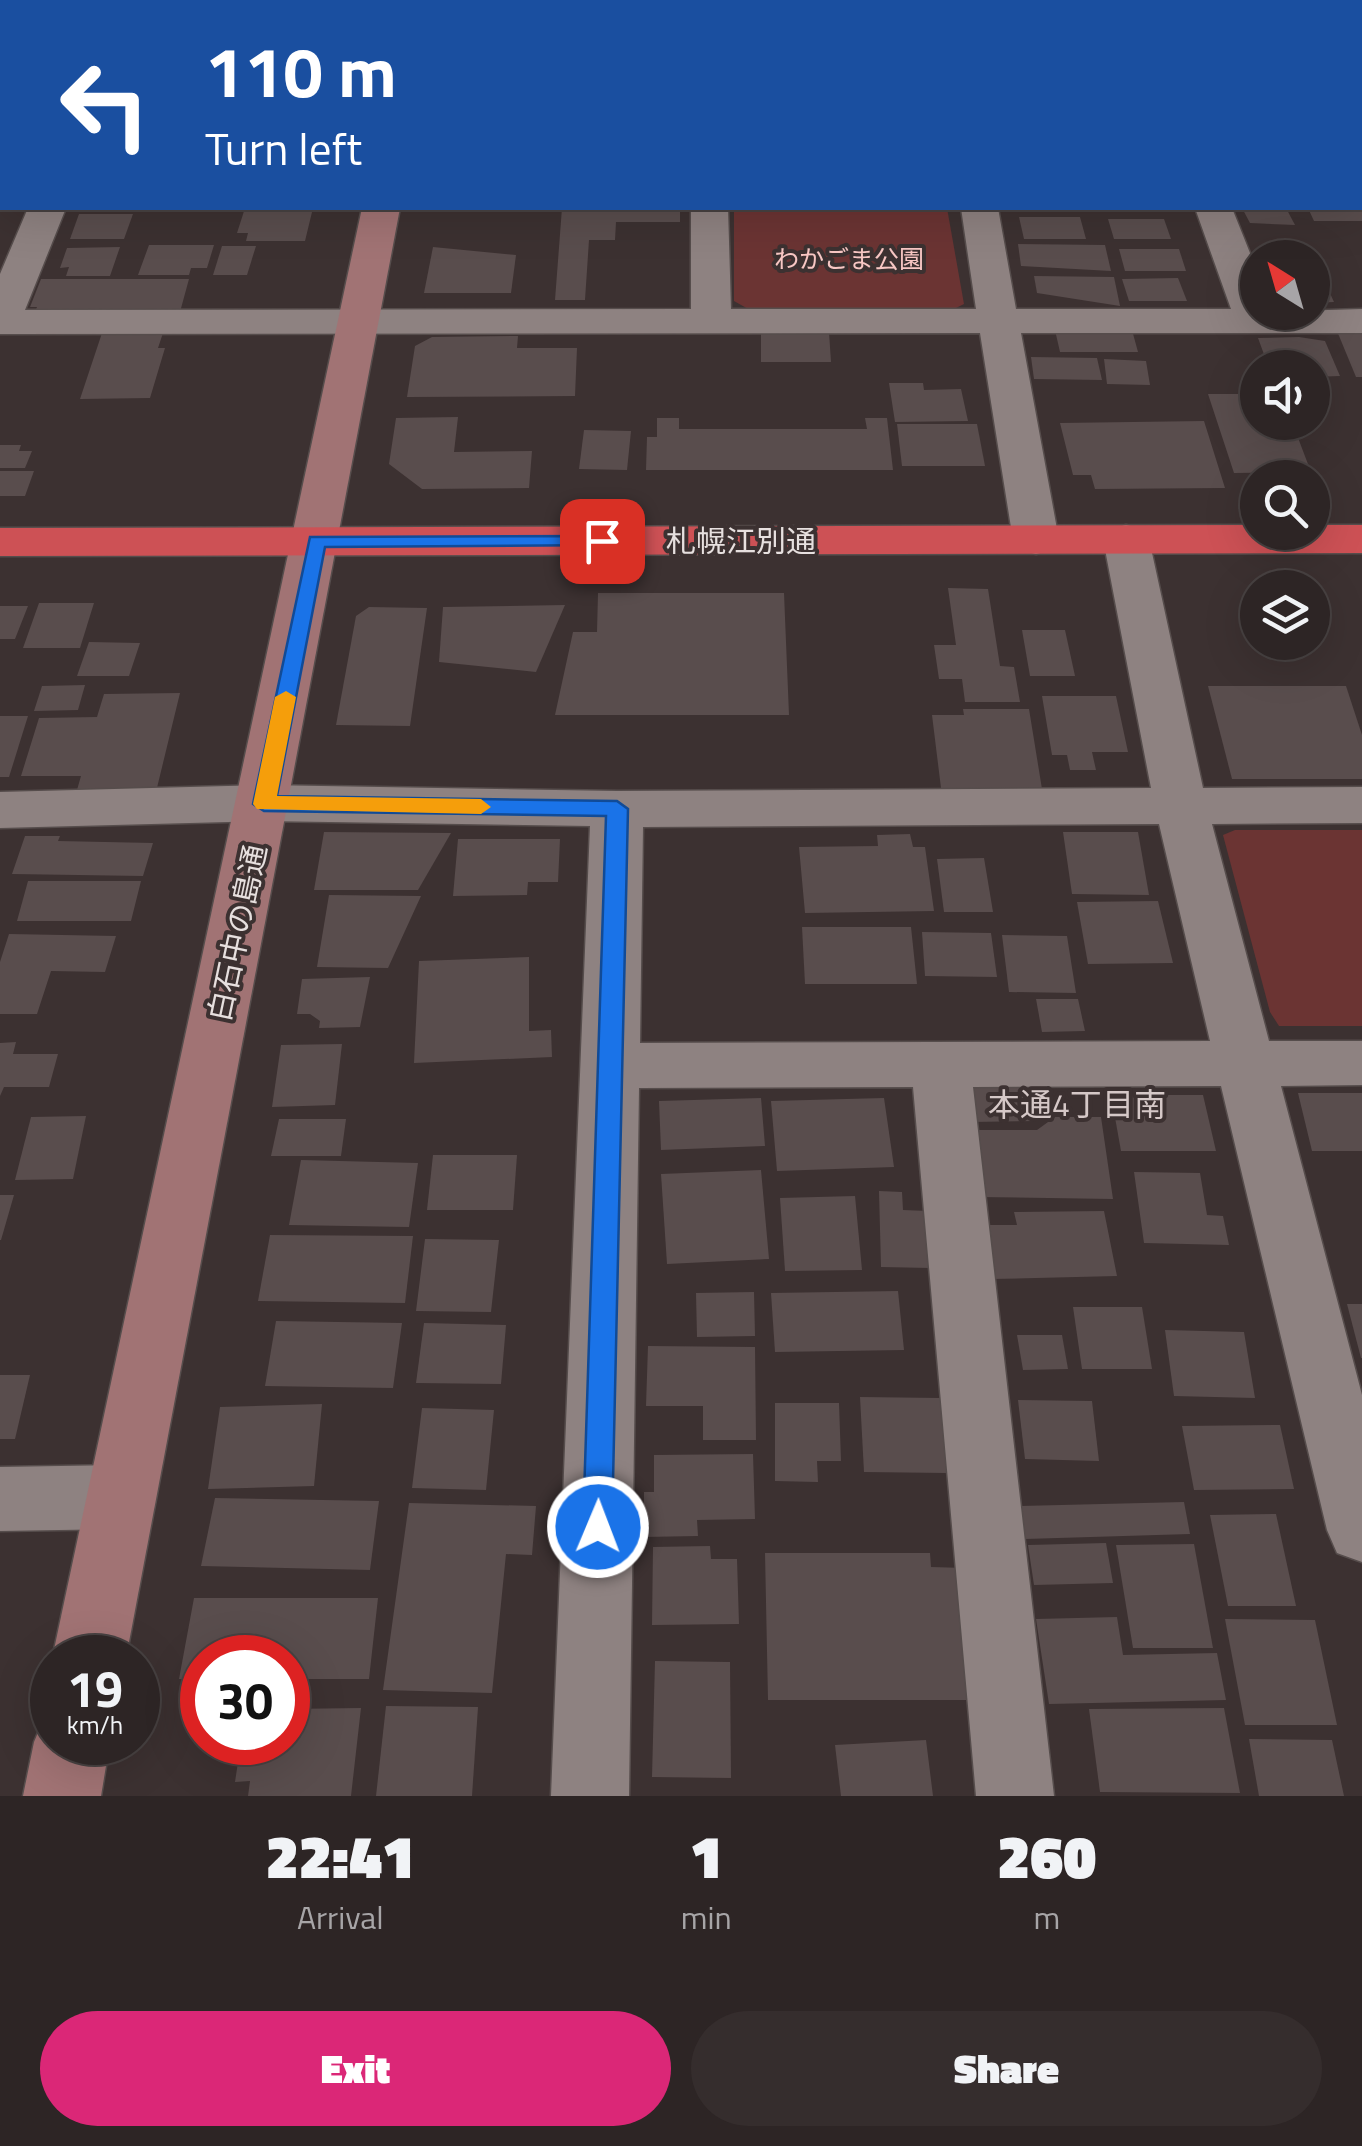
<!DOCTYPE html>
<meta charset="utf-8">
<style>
body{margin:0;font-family:"Titillium Web","Noto Sans JP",sans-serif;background:#352d2d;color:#f1f3f6;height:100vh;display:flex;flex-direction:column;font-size:38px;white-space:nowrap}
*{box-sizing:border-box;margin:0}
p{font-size:32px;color:#a7a5a7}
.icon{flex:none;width:55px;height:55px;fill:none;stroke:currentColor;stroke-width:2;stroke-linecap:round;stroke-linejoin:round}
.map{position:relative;height:1796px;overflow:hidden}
.drawer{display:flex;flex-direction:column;background:#2d2525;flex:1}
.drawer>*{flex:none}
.hud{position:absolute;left:0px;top:0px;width:1362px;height:210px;box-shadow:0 10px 40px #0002,0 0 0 2px #484242;background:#1a4fa0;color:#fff;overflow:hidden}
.needle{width:65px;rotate:323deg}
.tools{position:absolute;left:1240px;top:240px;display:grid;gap:20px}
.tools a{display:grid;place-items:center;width:90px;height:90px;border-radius:50%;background:#2d2525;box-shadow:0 10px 40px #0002,0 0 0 2px #484242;font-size:50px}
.speed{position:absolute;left:30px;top:1635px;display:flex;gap:20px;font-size:50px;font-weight:700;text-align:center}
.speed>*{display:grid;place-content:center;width:130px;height:130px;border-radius:50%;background:#2d2525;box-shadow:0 10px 40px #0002,0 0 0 2px #484242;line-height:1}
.speed small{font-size:25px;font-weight:400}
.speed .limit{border:15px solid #d22;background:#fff;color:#111}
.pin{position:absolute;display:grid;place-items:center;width:85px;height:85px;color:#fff;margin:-42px;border-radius:20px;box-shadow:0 5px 15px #0006}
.me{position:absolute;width:110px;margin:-55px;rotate:1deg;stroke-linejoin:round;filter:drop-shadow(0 0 8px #0008)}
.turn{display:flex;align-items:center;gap:35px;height:210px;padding:0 40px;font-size:45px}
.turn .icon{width:130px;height:130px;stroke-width:2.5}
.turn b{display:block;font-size:70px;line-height:85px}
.eta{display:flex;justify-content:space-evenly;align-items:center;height:170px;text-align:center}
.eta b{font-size:60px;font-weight:800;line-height:70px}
.primary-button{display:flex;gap:20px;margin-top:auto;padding:20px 40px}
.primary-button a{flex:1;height:115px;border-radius:60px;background:#db2777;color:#fff;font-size:40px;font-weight:800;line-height:115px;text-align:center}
.primary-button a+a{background:#352d2d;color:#f1f3f6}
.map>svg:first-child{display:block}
.green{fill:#6b3433}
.building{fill:#594d4d}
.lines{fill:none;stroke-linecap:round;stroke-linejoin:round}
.street-casing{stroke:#564d4c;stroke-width:3}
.secondary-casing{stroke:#564d4c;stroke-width:3}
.highway-casing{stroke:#564d4c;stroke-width:3}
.street{fill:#8e8281;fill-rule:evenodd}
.secondary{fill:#a17374;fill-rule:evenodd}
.highway{fill:#cd5155;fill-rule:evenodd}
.route{fill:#1a73e8;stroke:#114b97;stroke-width:2.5}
.slow{fill:#f59e0b}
.labels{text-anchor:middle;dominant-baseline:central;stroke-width:8;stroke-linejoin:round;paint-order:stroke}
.far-park-label{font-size:25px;fill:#f8c7c4;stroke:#3c3131}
.street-label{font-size:30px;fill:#e7e0df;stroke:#3c3131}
.neighbourhood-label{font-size:32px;fill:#d5c8c7;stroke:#3c3131}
</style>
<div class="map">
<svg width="1362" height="1796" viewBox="0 0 1362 1796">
<rect width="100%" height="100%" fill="#3c3131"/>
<g class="green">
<path d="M734,208H947L964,304L952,310H750L734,301Z"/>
<path d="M1235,830H1362V1026H1279L1270,1012L1223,835Z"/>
</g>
<g class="building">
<path d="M245,208H313L305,241H246L248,233H237Z"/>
<path d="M562,208H680V222H616L615,240H589L585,300H555Z"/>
<path d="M1242,208H1286L1295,225L1250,223Z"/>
<path d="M1308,208H1362V221H1314Z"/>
<path d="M79,214H133L124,239H70Z"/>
<path d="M1019,217H1080L1086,239H1024Z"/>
<path d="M1108,219H1164L1171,239H1114Z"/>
<path d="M1018,244L1105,245L1111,271L1021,266Z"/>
<path d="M149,245H214L207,268H191L189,275H138Z"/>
<path d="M222,246H256L247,275H213Z"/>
<path d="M120,247L110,276H66L69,267L60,268L67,248Z"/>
<path d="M433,247L516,255L511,293H424Z"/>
<path d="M1119,249H1179L1186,271H1125Z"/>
<path d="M1034,276L1114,277L1120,306L1037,293Z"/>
<path d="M1312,276H1322L1334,302L1312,303Z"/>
<path d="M1178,278L1187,301H1129L1122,279Z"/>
<path d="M41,279H189L180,312H35L37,307H30Z"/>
<path d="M1055,330H1132L1138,352H1060Z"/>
<path d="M761,331L829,332L831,362H761Z"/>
<path d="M1337,331H1362V377H1356Z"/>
<path d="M102,333H163L158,348H165L150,398L80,399Z"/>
<path d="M518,336L517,348H577L575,396L407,397L415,346L432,337Z"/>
<path d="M1299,337L1325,341L1340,376L1312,377V368H1269L1258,338Z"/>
<path d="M1031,357L1097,358L1102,380L1034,379Z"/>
<path d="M1104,359L1146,361L1150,385L1107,384Z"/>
<path d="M889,383H923L924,390L961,389L968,421L895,422Z"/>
<path d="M1208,394H1258V422H1292L1311,472L1234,473Z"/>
<path d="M458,417L454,452L532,451L529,488L422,489L389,464L396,418Z"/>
<path d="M657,418H679V429H867L865,418H887L893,470H646L647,437H657Z"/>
<path d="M1204,421L1225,488L1095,489L1091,475H1073L1060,423Z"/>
<path d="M897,424H977L985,466H902Z"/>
<path d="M584,430L631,431L627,470L579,469Z"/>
<path d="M0,445H21L19,451H32L25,468H0Z"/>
<path d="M0,471H34L25,496H0Z"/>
<path d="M948,588L988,589L1000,666L1014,667L1020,702H965L962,679H939L934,645H956Z"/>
<path d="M598,593H784L789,715H555L573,632H597Z"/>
<path d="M39,603H94L80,648H23Z"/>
<path d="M565,605L536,672L439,662L443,607Z"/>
<path d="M0,606H28L15,639H0Z"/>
<path d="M369,607L427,608L410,726L336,725L356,616Z"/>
<path d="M1022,630H1065L1075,676H1030Z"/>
<path d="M89,642L140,643L129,676H77Z"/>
<path d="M85,685L78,710L34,711L42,686Z"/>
<path d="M1208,686H1346L1362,735V779H1232Z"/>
<path d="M180,693L155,796L75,797L81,776H21L39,718L97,717L104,694Z"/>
<path d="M1042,696H1116L1128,752H1092L1096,770H1070L1067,755H1052Z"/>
<path d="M963,709H1029L1042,789L941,788L932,715H964Z"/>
<path d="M0,716H28L9,777H0Z"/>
<path d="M324,832L451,833L418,890H314Z"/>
<path d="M1063,832H1138L1149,895L1072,894Z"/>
<path d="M910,834L913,847H925L934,911L805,913L799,847L878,846L877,835Z"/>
<path d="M25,836H60L58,841L153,843L143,876L12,874Z"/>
<path d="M458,839H560L558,882H528L527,895L453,896Z"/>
<path d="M984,858L993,912H944L937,859Z"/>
<path d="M28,881H141L131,921H17Z"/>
<path d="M329,895L421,896L388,968L317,967Z"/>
<path d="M1158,901L1173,963L1088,964L1077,902Z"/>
<path d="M802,927H911L917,984H805Z"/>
<path d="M922,932L991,933L997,977L925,976Z"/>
<path d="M9,934L116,936L105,972L51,971L37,1014H0V962Z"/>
<path d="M1002,935L1067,936L1076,993L1009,992Z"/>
<path d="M529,957V1031L551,1030L552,1057L414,1063L419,961Z"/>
<path d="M370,977L360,1027L319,1028L320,1021L310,1014H297L302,979Z"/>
<path d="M1036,999H1078L1085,1031L1042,1032Z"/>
<path d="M16,1042L13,1054H58L49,1087H4L0,1096V1043Z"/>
<path d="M342,1044L335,1105L272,1107L281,1045Z"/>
<path d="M967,1087H1034L1039,1121L971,1122Z"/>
<path d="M1298,1093H1362V1151H1312Z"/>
<path d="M1111,1095H1203L1216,1151H1121Z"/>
<path d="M761,1098L765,1146L661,1150L659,1101Z"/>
<path d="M884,1098L894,1167L777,1171L771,1101Z"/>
<path d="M86,1116L73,1179L15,1180L31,1117Z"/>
<path d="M1055,1117H1101L1113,1199L978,1197L971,1130H1037Z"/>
<path d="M279,1119H346L341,1156H271Z"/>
<path d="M433,1155H517L513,1210H427Z"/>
<path d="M301,1160L418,1163L409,1227L289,1225Z"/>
<path d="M761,1170L769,1259L667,1264L661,1174Z"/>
<path d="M1134,1172L1200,1173L1207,1215L1223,1216L1229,1245L1144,1243Z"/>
<path d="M879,1191L902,1192L903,1210L928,1211L931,1268L881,1267Z"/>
<path d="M0,1195H14L1,1240H0Z"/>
<path d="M855,1196L862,1270L785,1271L780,1198Z"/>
<path d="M1104,1211L1117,1276L992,1279L984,1225H1017L1014,1212Z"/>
<path d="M270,1235L413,1236L405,1303L258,1301Z"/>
<path d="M425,1239L499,1240L491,1312L416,1311Z"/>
<path d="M898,1291L904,1350L775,1352L771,1293Z"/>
<path d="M754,1292L755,1336L697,1337L696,1293Z"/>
<path d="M1347,1304H1362V1358H1361Z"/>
<path d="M1073,1307H1142L1152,1369H1082Z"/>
<path d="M276,1321L402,1323L393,1388L265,1386Z"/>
<path d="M424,1323L506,1325L501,1384L416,1383Z"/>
<path d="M1165,1330L1244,1332L1255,1398L1174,1396Z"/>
<path d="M1017,1335H1062L1068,1369L1023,1370Z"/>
<path d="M648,1346L755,1347L756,1440H703V1406H646Z"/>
<path d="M0,1375H30L15,1439H0Z"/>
<path d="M860,1397L940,1398L947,1473L864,1472Z"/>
<path d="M1018,1400L1092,1401L1099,1461L1025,1459Z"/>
<path d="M775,1403H839L841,1461H817L818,1482L775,1481Z"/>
<path d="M322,1404L314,1486L208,1489L220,1407Z"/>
<path d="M422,1408L494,1410L486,1490L412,1488Z"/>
<path d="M1280,1425L1294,1489L1194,1490L1182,1426Z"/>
<path d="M753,1454L755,1519L697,1520L698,1536L644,1537V1492H654V1455Z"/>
<path d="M215,1498L379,1501L370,1570L201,1566Z"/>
<path d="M1184,1502L1190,1534L1025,1539L1020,1506Z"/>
<path d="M409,1503L536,1506L532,1555L506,1554L492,1693L383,1690Z"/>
<path d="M1276,1514L1296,1606H1228L1210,1515Z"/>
<path d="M1106,1543L1113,1583L1034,1585L1028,1545Z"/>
<path d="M1194,1544L1213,1648H1133L1116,1545Z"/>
<path d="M710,1546L711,1559H737L739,1624L652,1625L653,1547Z"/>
<path d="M765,1553H930L931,1567L965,1568L978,1700H768Z"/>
<path d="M194,1598H378L369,1679H288V1658H202V1679H179Z"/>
<path d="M1117,1617L1123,1655L1217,1653L1226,1700L1049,1704L1036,1619Z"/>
<path d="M1225,1619L1315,1620L1337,1725H1245Z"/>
<path d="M655,1661L730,1662L731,1778L652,1777Z"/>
<path d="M386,1706L478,1707L472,1796H376Z"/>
<path d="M361,1708L351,1796H248L250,1781L235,1782L241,1742H288V1709Z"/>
<path d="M1224,1708L1240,1793L1100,1792L1089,1709Z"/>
<path d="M1249,1739L1332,1740L1344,1796H1259Z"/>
<path d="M926,1740L933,1796H841L835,1745Z"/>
</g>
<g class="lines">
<defs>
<g id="street">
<rect x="688" y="0" width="32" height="2"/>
<rect x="922" y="0" width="32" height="2"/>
<path d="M1122,0H1154L1155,2H1123Z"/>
<path d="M1360,20L1362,21V44L1360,43Z"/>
<rect x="0" y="114" width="2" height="22"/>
<path d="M28,208H66L25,310L691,309V208H728L731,309H976L961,208H998L1016,309H1231L1195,208H1232L1258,273V312L1362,309V333H1021L1059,540L1052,550L1036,554L1020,550L1013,540L980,333L0,334V274Z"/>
<path d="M1126,525L1142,529L1149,539L1203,788L1362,787V823L1212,824L1269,1041H1362V1085L1281,1086L1362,1395V1562L1337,1553L1327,1530L1221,1086L973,1087L1054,1796H976L913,1087L639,1088L629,1796H551L590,826L264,821L0,828V792L264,785L617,791L1151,788L1103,539L1110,529ZM1159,824L1210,1041L640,1043L643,827Z"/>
<path d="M120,1465L145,1475L155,1497L145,1519L120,1529L0,1531V1467Z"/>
</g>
<g id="secondary">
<path d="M362,208H400L126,1658L52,1659Z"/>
<path d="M52,1713V1742H110L101,1796H23L34,1742L45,1716Z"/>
</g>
<path id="highway" d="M1258,525V532H1312V525H1362V553L0,556V528Z"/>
</defs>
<use href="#street" class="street-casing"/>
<use href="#secondary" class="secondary-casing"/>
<use href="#highway" class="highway-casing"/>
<use href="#street" class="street"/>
<use href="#secondary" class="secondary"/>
<use href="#highway" class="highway"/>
</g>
<path class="route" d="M602,536L609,537V545L325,547L277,796L617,801L628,809L612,1527L608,1536L598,1540L587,1536L583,1527L606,816L264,811L253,804L310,537Z"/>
<path class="slow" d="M286,691L296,697L277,796L481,799L491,807L481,814L257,809L253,804L275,697Z"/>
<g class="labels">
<g class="far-park-label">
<text x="849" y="259">わかごま公園</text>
</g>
<g class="street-label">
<text x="741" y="541">札幌江別通</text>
<text transform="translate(237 933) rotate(-78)">白石中の島通</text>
</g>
<g class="neighbourhood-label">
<text x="1077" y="1104">本通4丁目南</text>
</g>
</g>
</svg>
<div class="tools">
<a><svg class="needle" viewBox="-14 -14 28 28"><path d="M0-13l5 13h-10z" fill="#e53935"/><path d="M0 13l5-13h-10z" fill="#a7a5a7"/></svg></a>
<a><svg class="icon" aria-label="sound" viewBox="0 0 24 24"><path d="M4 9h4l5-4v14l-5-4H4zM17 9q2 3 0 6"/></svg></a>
<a><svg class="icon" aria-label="search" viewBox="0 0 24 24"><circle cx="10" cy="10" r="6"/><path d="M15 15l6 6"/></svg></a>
<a><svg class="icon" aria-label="layers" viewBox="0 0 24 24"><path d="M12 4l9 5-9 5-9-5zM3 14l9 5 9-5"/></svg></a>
</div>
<div class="speed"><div>19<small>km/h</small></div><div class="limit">30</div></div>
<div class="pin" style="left:602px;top:541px;background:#d93025"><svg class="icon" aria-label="arrive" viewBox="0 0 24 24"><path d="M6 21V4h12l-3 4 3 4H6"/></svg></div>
<svg class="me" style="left:598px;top:1527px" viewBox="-20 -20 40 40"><circle r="17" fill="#1a73e8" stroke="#fff" stroke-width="3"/><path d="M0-11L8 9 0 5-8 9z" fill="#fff"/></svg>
<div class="hud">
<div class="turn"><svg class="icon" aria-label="left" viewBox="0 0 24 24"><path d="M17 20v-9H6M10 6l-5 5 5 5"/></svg><div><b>110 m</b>Turn left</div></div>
</div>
</div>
<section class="drawer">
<div class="eta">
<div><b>22:41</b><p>Arrival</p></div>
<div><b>1</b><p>min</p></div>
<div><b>260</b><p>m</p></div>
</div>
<div class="primary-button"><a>Exit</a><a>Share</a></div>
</section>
